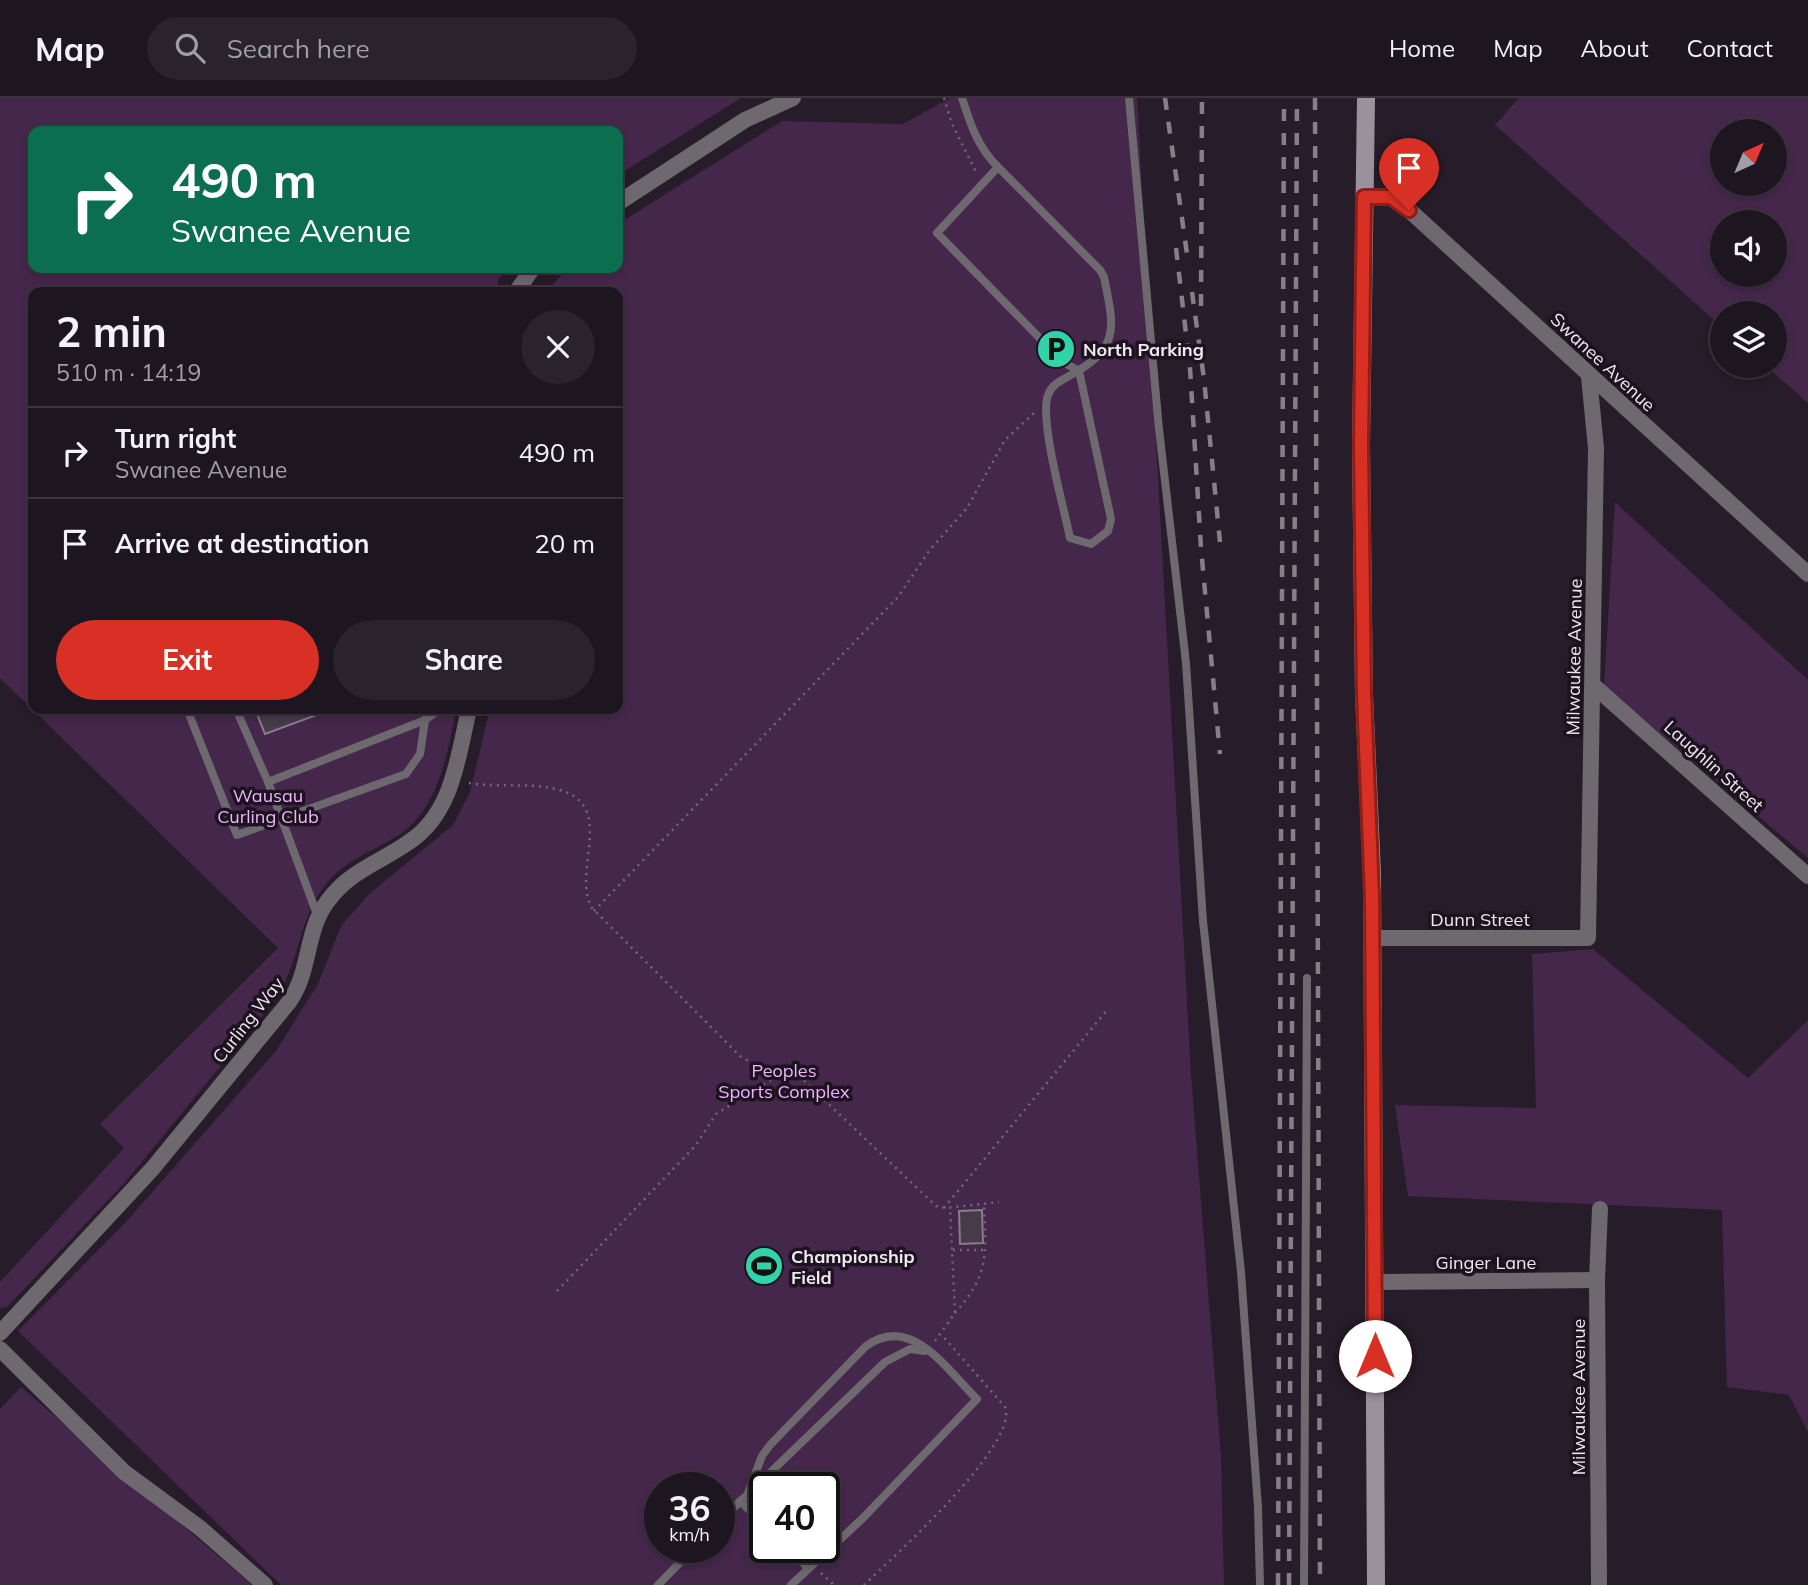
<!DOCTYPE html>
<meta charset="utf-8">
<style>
body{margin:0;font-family:Mulish,sans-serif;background:#2a222c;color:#f1f3f6;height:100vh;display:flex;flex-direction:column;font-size:26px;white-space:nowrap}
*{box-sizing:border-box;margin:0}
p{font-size:23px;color:#a09fa4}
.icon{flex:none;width:38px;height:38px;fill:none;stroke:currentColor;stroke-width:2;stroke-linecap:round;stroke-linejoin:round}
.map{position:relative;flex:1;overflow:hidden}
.panel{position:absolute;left:28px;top:189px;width:595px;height:427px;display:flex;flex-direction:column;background:#1d151f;border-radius:14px;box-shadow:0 4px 10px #0003,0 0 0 2px #3b343d}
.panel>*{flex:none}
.guide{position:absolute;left:28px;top:28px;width:595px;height:147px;border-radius:14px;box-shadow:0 4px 10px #0003,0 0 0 2px #3b343d;background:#0b6e4f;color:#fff;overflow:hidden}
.needle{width:46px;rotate:44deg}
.tools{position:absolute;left:1710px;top:21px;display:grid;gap:14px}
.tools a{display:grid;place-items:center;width:77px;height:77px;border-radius:50%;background:#1d151f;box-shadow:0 4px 10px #0003,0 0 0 2px #3b343d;font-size:35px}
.speed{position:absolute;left:644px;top:1374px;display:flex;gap:14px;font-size:35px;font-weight:700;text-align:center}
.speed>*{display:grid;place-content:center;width:91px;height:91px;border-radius:50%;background:#1d151f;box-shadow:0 4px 10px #0003,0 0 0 2px #3b343d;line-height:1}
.speed small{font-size:18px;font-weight:400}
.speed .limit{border:4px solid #111;border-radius:10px;background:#fff;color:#111}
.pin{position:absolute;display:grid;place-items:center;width:60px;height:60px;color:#fff;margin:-72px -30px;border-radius:50% 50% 50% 0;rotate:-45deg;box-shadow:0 0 7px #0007}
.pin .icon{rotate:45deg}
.me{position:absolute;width:77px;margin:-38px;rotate:0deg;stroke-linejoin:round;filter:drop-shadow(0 0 5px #0008)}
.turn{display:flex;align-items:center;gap:24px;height:147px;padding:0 28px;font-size:32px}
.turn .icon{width:91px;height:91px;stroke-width:2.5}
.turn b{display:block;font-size:49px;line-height:60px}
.round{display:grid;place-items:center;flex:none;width:74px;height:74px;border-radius:37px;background:#2a222c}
.head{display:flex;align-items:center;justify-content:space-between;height:119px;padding:0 28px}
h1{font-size:42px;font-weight:700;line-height:52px}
.action{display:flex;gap:14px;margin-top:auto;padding:14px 28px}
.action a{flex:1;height:80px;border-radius:42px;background:#d93025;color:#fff;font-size:28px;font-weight:700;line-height:80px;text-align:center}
.action a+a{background:#2a222c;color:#f1f3f6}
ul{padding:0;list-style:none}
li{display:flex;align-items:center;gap:21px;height:91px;padding:0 28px;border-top:2px solid #3b343d}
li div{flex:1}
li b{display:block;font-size:26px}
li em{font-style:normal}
header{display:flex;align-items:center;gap:42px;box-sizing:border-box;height:98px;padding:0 35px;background:#1d151f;border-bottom:2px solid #3b343d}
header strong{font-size:33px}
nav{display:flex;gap:38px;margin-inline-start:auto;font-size:24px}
.search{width:490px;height:63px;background:#2a222c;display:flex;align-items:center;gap:18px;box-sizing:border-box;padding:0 24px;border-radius:38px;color:#a09fa4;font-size:26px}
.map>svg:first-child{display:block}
.green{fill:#45274c;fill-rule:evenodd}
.building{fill:#473b4a;stroke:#8a7c8d;stroke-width:2}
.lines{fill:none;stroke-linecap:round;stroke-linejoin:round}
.path{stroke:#736a75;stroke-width:2.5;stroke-dasharray:2 5;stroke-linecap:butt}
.lane{stroke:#6e686f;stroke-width:8}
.street{stroke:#6e686f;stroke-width:16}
.secondary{stroke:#9b919d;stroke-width:18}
.rail{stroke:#877e89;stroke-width:4.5;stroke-dasharray:12 12;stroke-linecap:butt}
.route-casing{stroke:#8d1f18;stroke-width:18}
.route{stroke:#d93025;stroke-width:12}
.labels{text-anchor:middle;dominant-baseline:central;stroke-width:7;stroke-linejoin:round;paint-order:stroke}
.poi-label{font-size:18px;font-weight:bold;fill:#efe8f1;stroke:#1d1320;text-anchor:start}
.street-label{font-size:18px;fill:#efe8f1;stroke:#1d1320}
.park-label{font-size:18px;fill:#efb4fd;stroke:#1d1320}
</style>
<header>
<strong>Map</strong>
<div class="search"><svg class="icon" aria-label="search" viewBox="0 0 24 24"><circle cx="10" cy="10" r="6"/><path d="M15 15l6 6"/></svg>Search here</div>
<nav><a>Home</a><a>Map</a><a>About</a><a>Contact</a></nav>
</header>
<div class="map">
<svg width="1808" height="1487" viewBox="0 0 1808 1487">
<rect width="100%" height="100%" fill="#271c29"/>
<g class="green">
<path d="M0,0H741L618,77V33H33V170H506L498,182L497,194H33V611H457C446,656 440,711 397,738C370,755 342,763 323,790C298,824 299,867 275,902L126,1083L7,1209L0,1210V1184L124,1050L100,1026L278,850L0,580Z"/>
<path d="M950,0H1137L1191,976L1221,1358L1224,1487H281L18,1233L125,1125L276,953L318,886L341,828L368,797L453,727L470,694L490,611H618V194H546L568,170H618V126L782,23L903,26ZM660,1390H719V1449H660ZM765,1390H824V1449H765Z"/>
<path d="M1519,0H1808V305L1766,268H1774V215H1722V229L1495,27ZM1722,33H1774V86H1722ZM1722,124H1774V177H1722Z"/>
<path d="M1615,404L1808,582V760L1604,588Z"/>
<path d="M1593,851L1748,980L1808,922V1334L1789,1297L1727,1289L1722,1112L1408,1098L1395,1007L1536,1010L1532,856Z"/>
<path d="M21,1289L252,1487H0V1311Z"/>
</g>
<g class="building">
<path d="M255,611H330V612L265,636Z"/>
<path d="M982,1112L983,1145L960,1146L959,1113Z"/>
</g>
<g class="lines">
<g class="path">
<path d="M944,0L952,26L976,74"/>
<path d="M469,685C499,690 531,684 560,692C617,708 571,775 592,810L740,958L759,969L798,977L936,1108L946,1110L999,1104"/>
<path d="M594,813L898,499L929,453L967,410L1005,342L1035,314"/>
<path d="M944,1110L1107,912"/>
<path d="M953,1152H986"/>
<path d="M557,1193L696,1047L716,1016L785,973"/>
<path d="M955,1215C990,1176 986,1155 984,1106"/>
<path d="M935,1243L955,1215L950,1110"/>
<path d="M821,1475L834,1487"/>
<path d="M864,1487C893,1459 1019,1347 1005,1309L941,1236"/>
</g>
<g class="lane">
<path d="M962,0C970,25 978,50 998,69L1100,172L1104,179C1114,229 1121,249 1071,277C1062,282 1052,286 1048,297C1039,322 1064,410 1070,440L1091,446L1108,433L1111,421L1079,273L1063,264L937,135L998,69"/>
<path d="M1129,0L1159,331L1186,565L1203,823L1241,1174L1258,1409L1260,1487"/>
<path d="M187,611L237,737L406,676L420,656L425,622"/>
<path d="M236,611L268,684"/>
<path d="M447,611L469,612"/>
<path d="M318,819L268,684L425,622L440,611"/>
<path d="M748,1395L762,1358L770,1347L865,1249C910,1214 946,1271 977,1301L862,1421L791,1487"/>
<path d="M740,1403L765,1427"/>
<path d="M719,1424L885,1264L910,1251L925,1253"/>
<path d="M787,1449L808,1470"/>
<path d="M658,1487L695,1449"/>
<path d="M1304,1487L1307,880"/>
</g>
<g class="street">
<path d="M1364,98L1391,99L1409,112L1808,476"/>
<path d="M618,105L745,22L793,0"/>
<path d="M516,194L533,170"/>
<path d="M1594,588L1808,778"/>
<path d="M1373,840H1588L1596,350L1589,279"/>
<path d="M1375,1184L1597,1182"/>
<path d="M0,1235L153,1070L289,904C311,873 305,834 327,804C349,773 379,765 409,744C453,715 458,658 469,611"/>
<path d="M0,1251L124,1374L200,1430L265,1487"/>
<path d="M1599,1487L1597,1182L1600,1111"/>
</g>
<path class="secondary" d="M1366,0L1361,347L1364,597L1372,776L1376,1487"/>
<g class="rail">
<path d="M1165,0L1188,163"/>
<path d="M1315,0L1320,1487"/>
<path d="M1176,150L1190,270L1201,450L1220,656"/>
<path d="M1192,194L1204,281L1220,444"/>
<path d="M1201,208L1202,0"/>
<path d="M1278,1487L1284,0"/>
<path d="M1289,1487L1297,0"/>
</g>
</g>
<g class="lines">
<defs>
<path id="route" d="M1375,1258L1372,798L1364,597L1361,347L1364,99H1391L1409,112"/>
</defs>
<use href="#route" class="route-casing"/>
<use href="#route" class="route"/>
</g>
<defs>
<symbol id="parking-disc" viewBox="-11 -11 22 22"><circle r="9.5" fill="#31d4a9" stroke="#1d1320"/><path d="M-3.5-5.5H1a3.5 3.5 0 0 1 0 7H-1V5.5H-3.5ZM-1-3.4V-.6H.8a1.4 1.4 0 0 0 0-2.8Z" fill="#111"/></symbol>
<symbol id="stadium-disc" viewBox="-11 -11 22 22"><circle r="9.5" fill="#31d4a9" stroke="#1d1320"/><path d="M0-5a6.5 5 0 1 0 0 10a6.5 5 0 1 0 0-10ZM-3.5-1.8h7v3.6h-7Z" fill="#111"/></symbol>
</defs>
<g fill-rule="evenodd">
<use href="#parking-disc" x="1034" y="229" width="44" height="44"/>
<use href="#stadium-disc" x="742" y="1146" width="44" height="44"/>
</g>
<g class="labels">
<g class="poi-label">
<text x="1083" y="251">North Parking</text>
<text x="791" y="1158">Championship<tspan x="791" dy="21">Field</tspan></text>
</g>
<g class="street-label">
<text transform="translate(1603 264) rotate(43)">Swanee Avenue</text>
<text transform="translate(1574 559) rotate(-89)">Milwaukee Avenue</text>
<text transform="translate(1714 668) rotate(42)">Laughlin Street</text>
<text x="1480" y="821">Dunn Street</text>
<text transform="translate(248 922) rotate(-52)">Curling Way</text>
<text x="1486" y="1164">Ginger Lane</text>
<text transform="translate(1578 1299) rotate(-90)">Milwaukee Avenue</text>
</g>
<g class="park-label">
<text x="268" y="697">Wausau<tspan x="268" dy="21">Curling Club</tspan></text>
<text x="784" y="972">Peoples<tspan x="784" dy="21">Sports Complex</tspan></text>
</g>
</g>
</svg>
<div class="tools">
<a><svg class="needle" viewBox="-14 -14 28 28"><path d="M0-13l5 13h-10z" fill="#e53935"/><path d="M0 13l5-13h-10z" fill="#a09fa4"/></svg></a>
<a><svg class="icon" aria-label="sound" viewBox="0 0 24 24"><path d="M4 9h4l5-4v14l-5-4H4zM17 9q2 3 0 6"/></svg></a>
<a><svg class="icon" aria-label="layers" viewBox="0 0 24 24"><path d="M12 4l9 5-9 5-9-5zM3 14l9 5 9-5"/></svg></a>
</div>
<div class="speed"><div>36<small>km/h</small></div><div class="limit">40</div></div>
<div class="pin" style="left:1409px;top:112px;background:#d93025"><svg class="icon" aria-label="arrive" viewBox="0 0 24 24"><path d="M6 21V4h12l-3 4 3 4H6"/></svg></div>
<svg class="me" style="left:1375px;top:1258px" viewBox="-20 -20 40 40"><circle r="19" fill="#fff"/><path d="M0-13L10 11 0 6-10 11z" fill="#d93025"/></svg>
<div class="guide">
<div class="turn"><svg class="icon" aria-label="right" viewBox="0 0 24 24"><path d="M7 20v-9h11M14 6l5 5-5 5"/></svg><div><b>490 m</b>Swanee Avenue</div></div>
</div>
<section class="panel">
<div class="head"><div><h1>2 min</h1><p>510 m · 14:19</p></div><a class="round"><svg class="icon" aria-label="close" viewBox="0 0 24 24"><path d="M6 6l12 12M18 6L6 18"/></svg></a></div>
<ul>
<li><svg class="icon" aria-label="right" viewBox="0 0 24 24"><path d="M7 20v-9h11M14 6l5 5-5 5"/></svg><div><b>Turn right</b><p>Swanee Avenue</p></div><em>490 m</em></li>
<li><svg class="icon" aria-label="arrive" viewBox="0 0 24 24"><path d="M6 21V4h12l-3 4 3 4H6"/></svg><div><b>Arrive at destination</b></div><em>20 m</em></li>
</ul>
<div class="action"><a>Exit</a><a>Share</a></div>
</section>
</div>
